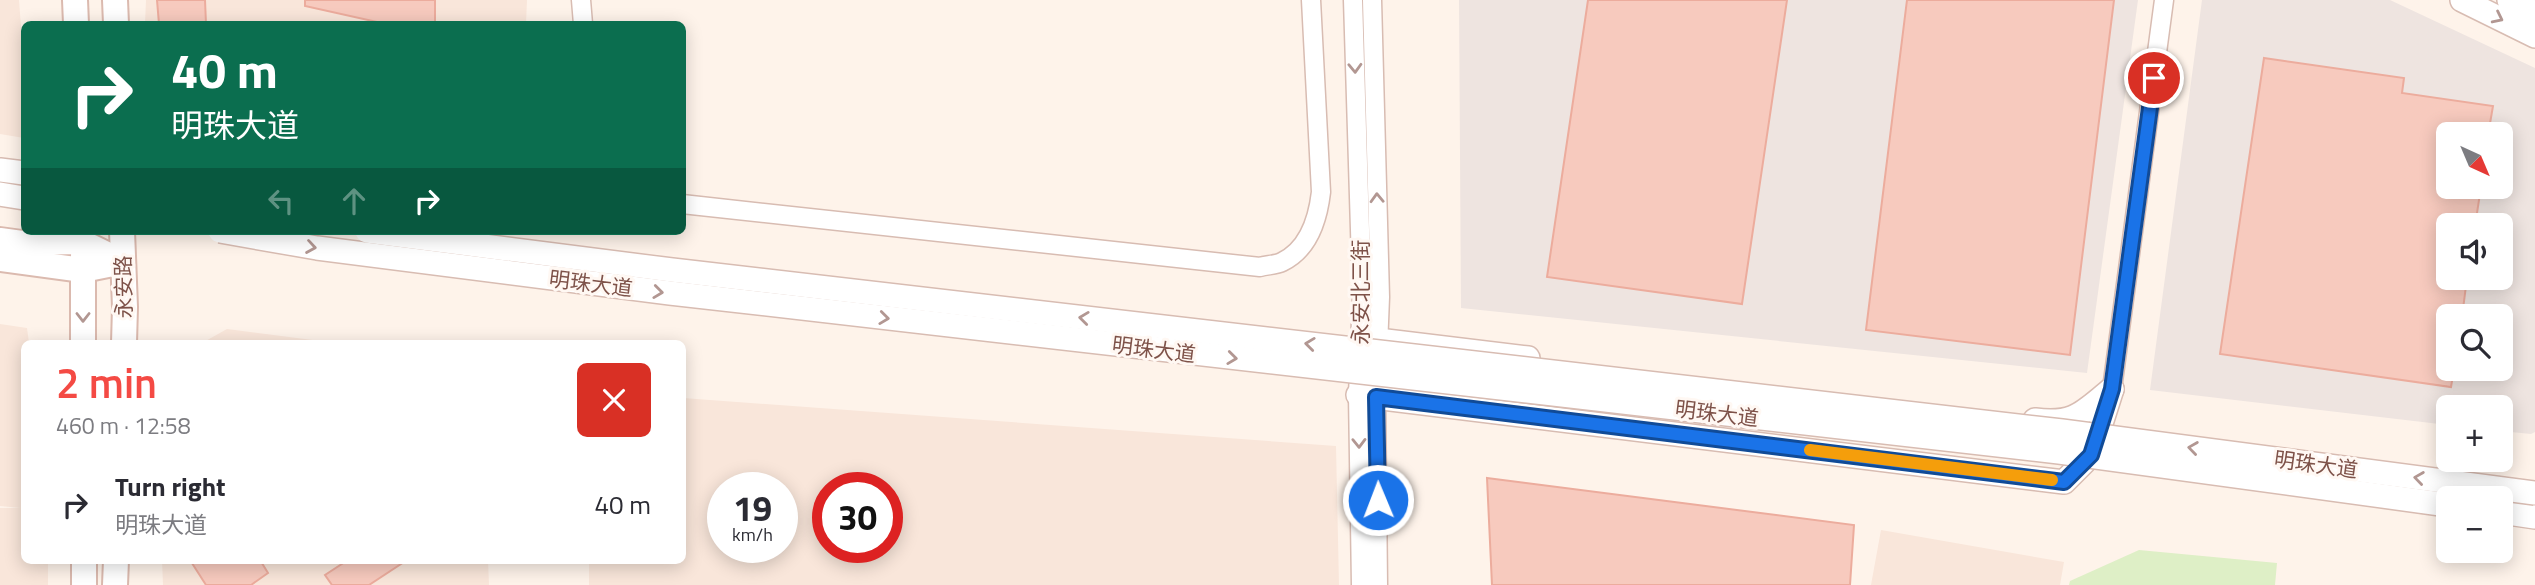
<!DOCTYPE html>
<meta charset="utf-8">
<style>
body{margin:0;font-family:"Titillium Web","Noto Sans SC",sans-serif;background:#f7f7f7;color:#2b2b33;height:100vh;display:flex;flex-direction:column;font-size:26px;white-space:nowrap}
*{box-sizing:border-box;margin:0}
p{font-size:23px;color:#7c7c81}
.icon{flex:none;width:38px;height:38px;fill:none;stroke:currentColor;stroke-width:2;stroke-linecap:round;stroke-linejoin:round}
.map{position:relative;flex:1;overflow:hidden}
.panel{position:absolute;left:21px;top:340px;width:665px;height:224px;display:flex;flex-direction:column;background:#fff;border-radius:10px;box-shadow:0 4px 18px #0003}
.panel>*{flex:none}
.guide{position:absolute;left:21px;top:21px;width:665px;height:214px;border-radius:10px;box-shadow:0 4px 18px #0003;background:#0b6e4f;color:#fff;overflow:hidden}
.needle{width:46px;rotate:136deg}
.fabs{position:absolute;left:2436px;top:122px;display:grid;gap:14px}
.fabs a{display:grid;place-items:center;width:77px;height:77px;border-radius:10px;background:#fff;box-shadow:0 4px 18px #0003;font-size:35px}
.speed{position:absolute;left:707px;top:472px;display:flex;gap:14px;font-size:35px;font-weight:700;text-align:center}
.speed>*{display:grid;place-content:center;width:91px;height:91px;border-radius:50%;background:#fff;box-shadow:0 4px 18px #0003;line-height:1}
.speed small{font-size:18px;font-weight:400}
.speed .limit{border:10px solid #d22;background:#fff;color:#111}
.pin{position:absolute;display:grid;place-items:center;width:60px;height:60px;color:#fff;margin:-30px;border:4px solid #fff;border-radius:50%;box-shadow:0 2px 7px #0007}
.me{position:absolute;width:77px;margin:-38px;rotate:359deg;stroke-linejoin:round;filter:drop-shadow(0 0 5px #0008)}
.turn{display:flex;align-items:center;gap:24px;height:147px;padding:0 35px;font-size:32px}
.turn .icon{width:91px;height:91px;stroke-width:2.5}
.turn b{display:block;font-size:49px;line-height:60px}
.lanes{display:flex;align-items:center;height:66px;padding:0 35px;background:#0003;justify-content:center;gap:35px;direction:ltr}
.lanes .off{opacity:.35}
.round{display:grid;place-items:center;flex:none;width:74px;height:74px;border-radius:10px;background:#f7f7f7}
.summary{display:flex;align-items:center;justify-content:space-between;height:119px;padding:0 35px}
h1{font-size:42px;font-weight:600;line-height:52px;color:#f44a44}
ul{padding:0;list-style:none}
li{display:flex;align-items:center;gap:21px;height:91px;padding:0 35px}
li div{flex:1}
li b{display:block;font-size:26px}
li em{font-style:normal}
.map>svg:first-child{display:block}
.residential{fill:#f9e6da;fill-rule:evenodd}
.industrial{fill:#eee4e0;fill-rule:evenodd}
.green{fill:#deefc6}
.building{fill:#f7cabe;stroke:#ecac9d;stroke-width:2}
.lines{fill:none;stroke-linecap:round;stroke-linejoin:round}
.minor-casing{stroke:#d8bcb2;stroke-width:21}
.tertiary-casing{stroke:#d8bcb2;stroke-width:26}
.secondary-casing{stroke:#dbbaaf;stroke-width:28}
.minor{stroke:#fff;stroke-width:18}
.tertiary{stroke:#fff;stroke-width:23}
.secondary{stroke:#fff;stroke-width:24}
.tertiary-bridge-casing{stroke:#d8bcb2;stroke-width:26;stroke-linecap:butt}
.tertiary-bridge{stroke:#fff;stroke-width:23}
.oneway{stroke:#b29792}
.route-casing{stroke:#114b97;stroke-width:18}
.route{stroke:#1a73e8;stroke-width:12}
.slow{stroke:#f59e0b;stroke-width:12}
.labels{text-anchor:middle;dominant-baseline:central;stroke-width:6;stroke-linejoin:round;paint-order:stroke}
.street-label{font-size:21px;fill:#7e5249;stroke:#fff8f3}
</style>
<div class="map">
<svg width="2535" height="585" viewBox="0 0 2535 585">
<rect width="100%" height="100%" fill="#fef3ea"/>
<g class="residential">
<path d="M0,0H19L24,67V138L0,134Z"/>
<path d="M146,0H527L526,24H145Z"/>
<path d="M0,324L27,328L29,343H24V560H48V585H0V508H21L0,506Z"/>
<path d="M227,329L336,343H202Z"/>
<path d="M683,398L1336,446L1339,585H589V560H682ZM782,488V548H723V488ZM828,488H887V548H828Z"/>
<path d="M1881,530L2064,562L2060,585H1871Z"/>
<path d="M162,560H488L489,585H163Z"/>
</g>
<g class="industrial">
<path d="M1459,0H2138L2087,373L1461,308Z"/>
<path d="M2202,0H2390L2535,68V432L2531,434L2501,431V408H2448V425L2150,390ZM2448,135H2501V187H2448ZM2448,226H2501V278H2448ZM2448,317H2501V369H2448Z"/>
</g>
<path class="green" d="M2139,550L2277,563L2275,585H2069L2070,581Z"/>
<g class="building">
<path d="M157,0H205L206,24H159Z"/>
<path d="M305,0H435V24H386L305,6Z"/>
<path d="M1588,0H1787L1742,304L1547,277Z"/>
<path d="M1907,0H2114L2070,355L1866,330Z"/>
<path d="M2264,58L2404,78L2402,93L2493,106L2488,135H2448V187H2481L2475,226H2448V278H2467L2462,317H2448V369H2454L2451,387L2220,354Z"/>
<path d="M1487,478L1854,525L1850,585H1492Z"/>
<path d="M190,560H260L268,573L251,585H206Z"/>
<path d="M348,560H407L369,585H332L325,575Z"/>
</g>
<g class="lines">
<defs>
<g id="minor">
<path d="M581,0L583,24"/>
<path d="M1353,0L1362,295L1358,395L1361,585"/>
<path d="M1372,0L1380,297L1376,397L1378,585"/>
<path d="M682,204L1260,267C1267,265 1276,265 1282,262C1309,249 1318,218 1321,192L1311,0"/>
<path d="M2112,389L2164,0"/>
</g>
<g id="tertiary">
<path d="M2462,0L2535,36"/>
<path d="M2509,0L2535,13"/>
<path d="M0,170L24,173"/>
<path d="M0,194L24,198"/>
<path d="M1359,358L1378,340L1528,358"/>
<path d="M1358,395L2064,482L2091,455L2112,389"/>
<path d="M2035,420C2075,425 2082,413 2112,389"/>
<path d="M2501,512L2535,517"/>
</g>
<g id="secondary">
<path d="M75,0L76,24"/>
<path d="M115,0L116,24"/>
<path d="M122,231L125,307L124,343"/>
<path d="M0,240L22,243L82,242L123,262"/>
<path d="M83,256V343"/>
<path d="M0,259L83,270L123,262"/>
<path d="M84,560V585"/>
<path d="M115,585L116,560"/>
</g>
</defs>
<use href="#minor" class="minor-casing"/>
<use href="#tertiary" class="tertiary-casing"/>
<use href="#secondary" class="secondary-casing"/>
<use href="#minor" class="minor"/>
<use href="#tertiary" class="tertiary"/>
<use href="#secondary" class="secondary"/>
<defs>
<g id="tertiary-bridge">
<path d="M220,231L317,248L670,293L2059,452L2448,505"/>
<path d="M367,231L672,270L2062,431L2535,493"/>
</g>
</defs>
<use href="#tertiary-bridge" class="tertiary-bridge-casing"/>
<use href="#tertiary-bridge" class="tertiary-bridge"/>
</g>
<defs><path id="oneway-chevron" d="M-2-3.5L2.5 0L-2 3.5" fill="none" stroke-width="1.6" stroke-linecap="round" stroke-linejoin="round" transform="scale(1.75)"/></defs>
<g class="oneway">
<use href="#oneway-chevron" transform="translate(2498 18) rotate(26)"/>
<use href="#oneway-chevron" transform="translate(1355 68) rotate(88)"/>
<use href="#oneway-chevron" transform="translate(1377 198) rotate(-92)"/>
<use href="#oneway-chevron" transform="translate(311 247) rotate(9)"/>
<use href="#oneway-chevron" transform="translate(658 292) rotate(7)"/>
<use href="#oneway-chevron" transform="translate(83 317) rotate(90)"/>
<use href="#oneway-chevron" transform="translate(884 318) rotate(7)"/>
<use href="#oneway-chevron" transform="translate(1084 318) rotate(-173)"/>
<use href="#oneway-chevron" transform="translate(1310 344) rotate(-173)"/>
<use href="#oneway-chevron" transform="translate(1232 358) rotate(7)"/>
<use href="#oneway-chevron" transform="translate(1359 443) rotate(89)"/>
<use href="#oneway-chevron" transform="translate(2193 448) rotate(-172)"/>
<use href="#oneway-chevron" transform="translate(2419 478) rotate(-172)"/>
</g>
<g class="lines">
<defs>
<path id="route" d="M1378,500L1376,397L2064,482L2091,455L2112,389L2154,78"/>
</defs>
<use href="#route" class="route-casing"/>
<use href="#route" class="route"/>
<path class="slow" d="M1810,450L2052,480"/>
</g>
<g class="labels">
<g class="street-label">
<text transform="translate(591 283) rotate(7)">明珠大道</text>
<text transform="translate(123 287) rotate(-91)">永安路</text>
<text transform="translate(1360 292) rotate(-90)">永安北三街</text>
<text transform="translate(1154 349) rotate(7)">明珠大道</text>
<text transform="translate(1717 413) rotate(7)">明珠大道</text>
<text transform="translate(2316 464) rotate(8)">明珠大道</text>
</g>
</g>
</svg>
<div class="fabs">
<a><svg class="needle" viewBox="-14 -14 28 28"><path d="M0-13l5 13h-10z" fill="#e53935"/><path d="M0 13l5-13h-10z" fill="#7c7c81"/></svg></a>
<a><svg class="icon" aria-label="sound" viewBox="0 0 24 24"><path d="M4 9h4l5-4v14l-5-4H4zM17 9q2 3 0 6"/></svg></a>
<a><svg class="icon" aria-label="search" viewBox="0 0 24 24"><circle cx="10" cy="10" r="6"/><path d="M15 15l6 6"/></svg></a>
<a>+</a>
<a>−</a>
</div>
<div class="speed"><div>19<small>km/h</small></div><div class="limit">30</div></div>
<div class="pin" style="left:2154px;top:78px;background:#d93025"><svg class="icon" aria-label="arrive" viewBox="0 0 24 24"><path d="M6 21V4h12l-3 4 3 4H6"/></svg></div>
<svg class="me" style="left:1378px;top:500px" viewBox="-20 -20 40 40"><circle r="17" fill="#1a73e8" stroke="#fff" stroke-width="3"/><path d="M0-11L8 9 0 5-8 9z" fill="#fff"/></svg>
<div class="guide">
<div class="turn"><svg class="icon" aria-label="right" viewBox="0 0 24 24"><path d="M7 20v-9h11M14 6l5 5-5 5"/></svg><div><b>40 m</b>明珠大道</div></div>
<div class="lanes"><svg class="icon off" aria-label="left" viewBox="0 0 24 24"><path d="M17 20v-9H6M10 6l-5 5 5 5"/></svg><svg class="icon off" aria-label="ahead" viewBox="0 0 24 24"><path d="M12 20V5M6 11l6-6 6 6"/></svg><svg class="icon" aria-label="right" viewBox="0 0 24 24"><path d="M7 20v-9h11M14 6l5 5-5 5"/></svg></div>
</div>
<section class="panel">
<div class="summary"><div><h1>2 min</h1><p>460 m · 12:58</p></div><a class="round" style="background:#d93025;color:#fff"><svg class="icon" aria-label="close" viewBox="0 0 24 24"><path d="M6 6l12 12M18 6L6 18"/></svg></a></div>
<ul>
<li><svg class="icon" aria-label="right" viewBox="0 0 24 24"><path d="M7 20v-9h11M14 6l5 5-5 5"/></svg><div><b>Turn right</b><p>明珠大道</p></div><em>40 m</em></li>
</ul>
</section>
</div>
